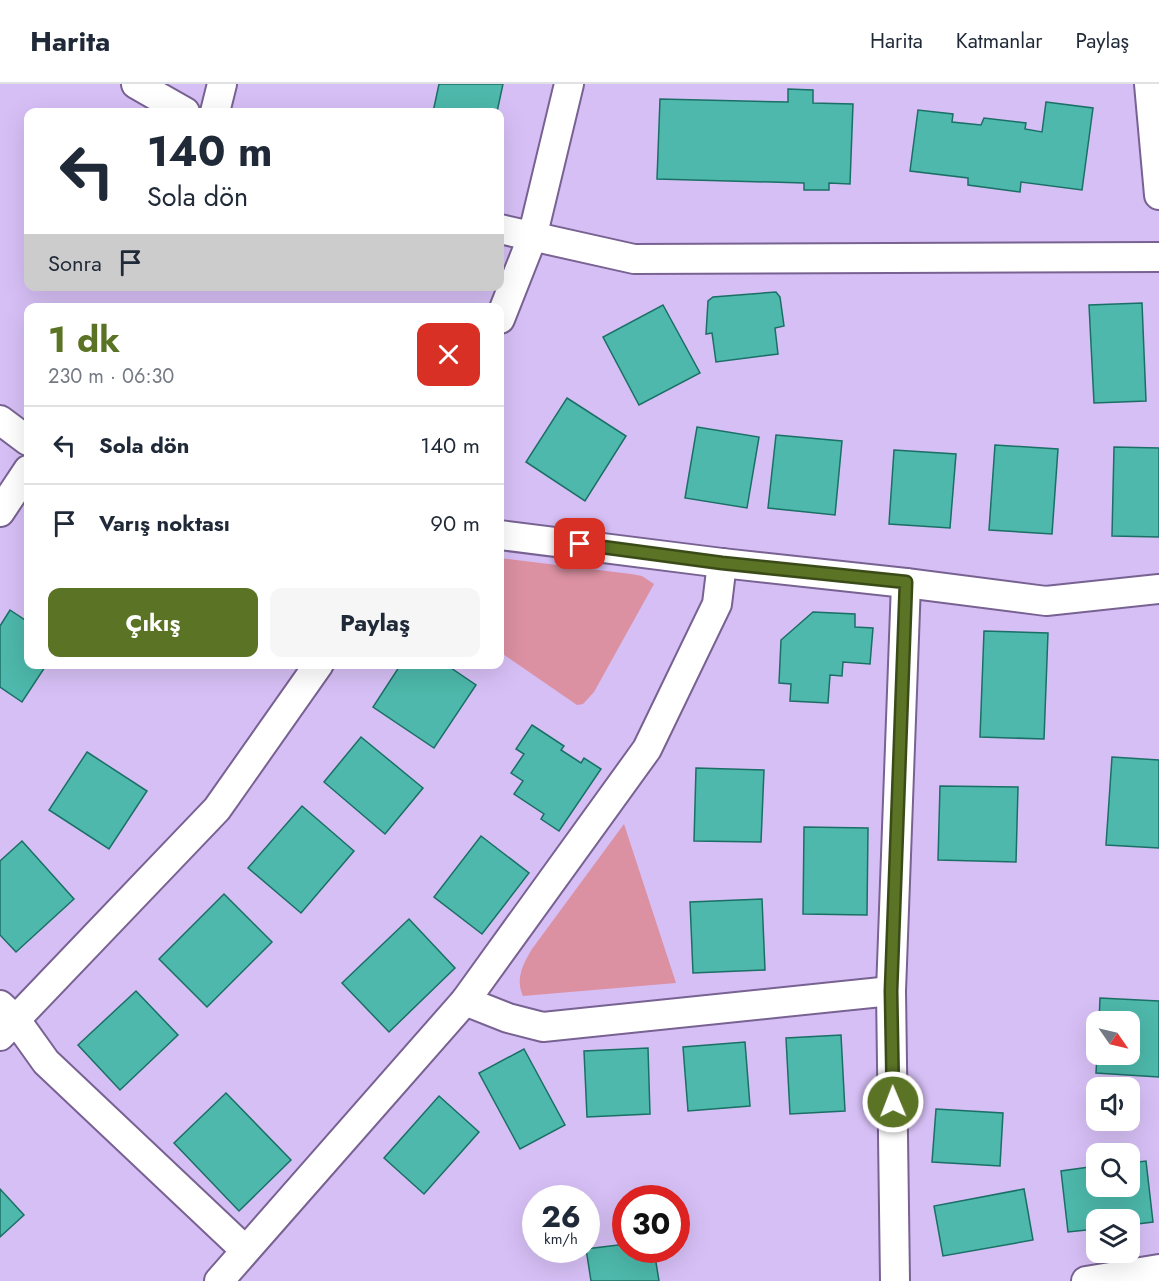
<!DOCTYPE html>
<html lang="tr">
<meta charset="utf-8">
<style>
body{margin:0;font-family:Jost,sans-serif;background:#f6f6f7;color:#1f2937;height:100vh;display:flex;flex-direction:column;font-size:22px;white-space:nowrap}
*{box-sizing:border-box;margin:0}
p{font-size:20px;color:#747a83}
.icon{flex:none;width:33px;height:33px;fill:none;stroke:currentColor;stroke-width:2;stroke-linecap:round;stroke-linejoin:round}
.map{position:relative;flex:1;overflow:hidden}
.panel{position:absolute;left:24px;top:219px;width:480px;height:366px;display:flex;flex-direction:column;background:#fff;border-radius:12px;box-shadow:0 6px 24px #0002}
.panel>*{flex:none}
.hud{position:absolute;left:24px;top:24px;width:480px;height:183px;border-radius:12px;box-shadow:0 6px 24px #0002;background:#fff;color:#1f2937;overflow:hidden}
.needle{width:39px;rotate:124deg}
.fabs{position:absolute;left:1086px;top:927px;display:grid;gap:12px}
.fabs a{display:grid;place-items:center;width:54px;height:54px;border-radius:12px;background:#fff;box-shadow:0 6px 24px #0002;font-size:30px}
.speed{position:absolute;left:522px;top:1101px;display:flex;gap:12px;font-size:30px;font-weight:700;text-align:center}
.speed>*{display:grid;place-content:center;width:78px;height:78px;border-radius:50%;background:#fff;box-shadow:0 6px 24px #0002;line-height:1}
.speed small{font-size:15px;font-weight:400}
.speed .limit{border:9px solid #d22;background:#fff;color:#111}
.pin{position:absolute;display:grid;place-items:center;width:51px;height:51px;color:#fff;margin:-26px;border-radius:12px;box-shadow:0 3px 9px #0006}
.me{position:absolute;width:66px;margin:-33px;rotate:359deg;stroke-linejoin:round;filter:drop-shadow(0 0 4px #0008)}
.turn{display:flex;align-items:center;gap:21px;height:126px;padding:0 24px;font-size:27px}
.turn .icon{width:78px;height:78px;stroke-width:2.5}
.turn b{display:block;font-size:42px;line-height:51px}
.then{display:flex;align-items:center;height:57px;padding:0 24px;background:#0003;gap:12px;font-size:22px}
.round{display:grid;place-items:center;flex:none;width:63px;height:63px;border-radius:12px;background:#f6f6f7}
.headline{display:flex;align-items:center;justify-content:space-between;height:102px;padding:0 24px}
h1{font-size:36px;font-weight:700;line-height:45px;color:#5b7325}
.action{display:flex;gap:12px;margin-top:auto;padding:12px 24px}
.action a{flex:1;height:69px;border-radius:12px;background:#5b7325;color:#fff;font-size:24px;font-weight:700;line-height:69px;text-align:center}
.action a+a{background:#f6f6f7;color:#1f2937}
ul{padding:0;list-style:none}
li{display:flex;align-items:center;gap:18px;height:78px;padding:0 24px;border-top:2px solid #e0e1e3}
li div{flex:1}
li b{display:block;font-size:22px}
li em{font-style:normal}
header{display:flex;align-items:center;gap:36px;box-sizing:border-box;height:84px;padding:0 30px;background:#fff;border-bottom:2px solid #e0e1e3}
header strong{font-size:28px}
nav{display:flex;gap:33px;margin-inline-start:auto;font-size:21px}
.map>svg:first-child{display:block}
.green{fill:#db91a2}
.building{fill:#4db8ab;stroke:#1b6f66;stroke-width:1.5}
.lines{fill:none;stroke-linecap:round;stroke-linejoin:round}
.minor-casing{stroke:#786292;stroke-width:32}
.minor{stroke:#fff;stroke-width:28}
.route-casing{stroke:#3b4b18;stroke-width:15}
.route{stroke:#5b7325;stroke-width:10}
</style>
<header>
<strong>Harita</strong>
<nav><a>Harita</a><a>Katmanlar</a><a>Paylaş</a></nav>
</header>
<div class="map">
<svg width="1159" height="1197" viewBox="0 0 1159 1197">
<rect width="100%" height="100%" fill="#d6bff5"/>
<g class="green">
<path d="M500,474L631,490L642,492L654,500L594,608L583,620L577,621L500,568Z"/>
<path d="M624,740L676,899L523,912C515,895 523,880 532,865Z"/>
</g>
<g class="building">
<path d="M439,0H503L497,28H433Z"/>
<path d="M788,5L813,6V19L853,20L850,100L829,99V106H804V99L657,95L660,15L788,18Z"/>
<path d="M1046,18L1093,24L1082,106L1021,98L1020,108L968,101V94L910,87L918,26L953,30L952,38L981,41L984,34L1026,39L1025,45L1042,48Z"/>
<path d="M776,208L780,213L784,242L775,244L778,270L716,278L712,249L706,250L708,217L713,213Z"/>
<path d="M1142,219L1146,317L1094,319L1089,221Z"/>
<path d="M663,221L700,289L639,321L603,253Z"/>
<path d="M567,314L626,352L585,417L526,378Z"/>
<path d="M697,343L759,353L747,424L685,414Z"/>
<path d="M776,351L842,357L835,431L768,424Z"/>
<path d="M995,361L1058,365L1052,450L989,446Z"/>
<path d="M1114,363L1159,364V453L1112,452Z"/>
<path d="M894,366L956,370L950,444L889,440Z"/>
<path d="M10,526L28,538V580H47L22,618L0,603V542Z"/>
<path d="M813,528L855,530V543L873,544L870,580L843,578L842,592L830,591L828,619L790,617L791,600L779,599L781,556Z"/>
<path d="M984,547L1048,549L1044,655L980,653Z"/>
<path d="M401,580H445L476,601L434,664L373,623Z"/>
<path d="M532,641L564,662L561,666L581,679L584,674L601,685L559,747L541,735L544,730L514,710L523,697L511,689L524,670L516,665Z"/>
<path d="M361,653L423,704L385,750L324,698Z"/>
<path d="M87,668L147,707L109,765L49,726Z"/>
<path d="M1112,673L1159,676V764L1106,761Z"/>
<path d="M696,684L764,686L761,758L694,757Z"/>
<path d="M940,702L1018,703L1016,778L938,776Z"/>
<path d="M302,722L354,767L301,829L248,784Z"/>
<path d="M804,743L868,744L867,831L803,830Z"/>
<path d="M481,752L529,789L482,850L434,813Z"/>
<path d="M22,757L74,815L16,868L0,851V777Z"/>
<path d="M224,810L272,858L207,923L159,875Z"/>
<path d="M762,815L765,886L693,889L690,818Z"/>
<path d="M409,835L455,884L389,948L342,899Z"/>
<path d="M136,907L178,951L120,1006L78,961Z"/>
<path d="M1100,914L1159,917V993L1096,989L1097,970H1130V938H1099Z"/>
<path d="M841,951L845,1027L790,1030L786,954Z"/>
<path d="M745,958L750,1022L688,1027L683,963Z"/>
<path d="M648,964L650,1030L587,1033L584,967Z"/>
<path d="M524,965L565,1041L520,1065L479,989Z"/>
<path d="M226,1009L291,1076L239,1127L174,1059Z"/>
<path d="M439,1012L479,1048L424,1110L384,1074Z"/>
<path d="M936,1025L1003,1029L1000,1082L932,1078Z"/>
<path d="M1146,1077L1153,1138L1130,1141V1136H1096V1145L1068,1148L1061,1087L1096,1082V1102H1130V1079Z"/>
<path d="M0,1105L24,1131L0,1153Z"/>
<path d="M1024,1105L1033,1156L943,1172L934,1122Z"/>
<path d="M626,1160V1166H654L659,1197H591L586,1165Z"/>
</g>
<g class="lines">
<defs>
<g id="minor">
<path d="M136,0L185,28"/>
<path d="M1149,0L1159,111"/>
<path d="M215,28L222,0"/>
<path d="M500,145L634,175L1159,173"/>
<path d="M500,235L532,154L569,0"/>
<path d="M0,336L28,357"/>
<path d="M0,428L28,386"/>
<path d="M500,451L722,479L906,499L1046,517L1159,505"/>
<path d="M465,917L508,934L543,943L891,907"/>
<path d="M0,921L16,936L46,978L245,1166"/>
<path d="M0,952L217,725L319,580"/>
<path d="M219,1197L465,917L647,665L717,520L722,479"/>
<path d="M895,1197L891,907L906,499"/>
<path d="M1086,1197L1159,1185"/>
</g>
</defs>
<use href="#minor" class="minor-casing"/>
<use href="#minor" class="minor"/>
</g>
<g class="lines">
<defs>
<path id="route" d="M580,460L722,479L906,498L891,907L893,1018"/>
</defs>
<use href="#route" class="route-casing"/>
<use href="#route" class="route"/>
</g>
</svg>
<div class="fabs">
<a><svg class="needle" viewBox="-14 -14 28 28"><path d="M0-13l5 13h-10z" fill="#e53935"/><path d="M0 13l5-13h-10z" fill="#747a83"/></svg></a>
<a><svg class="icon" aria-label="sound" viewBox="0 0 24 24"><path d="M4 9h4l5-4v14l-5-4H4zM17 9q2 3 0 6"/></svg></a>
<a><svg class="icon" aria-label="search" viewBox="0 0 24 24"><circle cx="10" cy="10" r="6"/><path d="M15 15l6 6"/></svg></a>
<a><svg class="icon" aria-label="layers" viewBox="0 0 24 24"><path d="M12 4l9 5-9 5-9-5zM3 14l9 5 9-5"/></svg></a>
</div>
<div class="speed"><div>26<small>km/h</small></div><div class="limit">30</div></div>
<div class="pin" style="left:580px;top:460px;background:#d93025"><svg class="icon" aria-label="arrive" viewBox="0 0 24 24"><path d="M6 21V4h12l-3 4 3 4H6"/></svg></div>
<svg class="me" style="left:893px;top:1018px" viewBox="-20 -20 40 40"><circle r="17" fill="#5b7325" stroke="#fff" stroke-width="3"/><path d="M0-11L8 9 0 5-8 9z" fill="#fff"/></svg>
<div class="hud">
<div class="turn"><svg class="icon" aria-label="left" viewBox="0 0 24 24"><path d="M17 20v-9H6M10 6l-5 5 5 5"/></svg><div><b>140 m</b>Sola dön</div></div>
<div class="then">Sonra<svg class="icon" aria-label="arrive" viewBox="0 0 24 24"><path d="M6 21V4h12l-3 4 3 4H6"/></svg></div>
</div>
<section class="panel">
<div class="headline"><div><h1>1 dk</h1><p>230 m · 06:30</p></div><a class="round" style="background:#d93025;color:#fff"><svg class="icon" aria-label="close" viewBox="0 0 24 24"><path d="M6 6l12 12M18 6L6 18"/></svg></a></div>
<ul>
<li><svg class="icon" aria-label="left" viewBox="0 0 24 24"><path d="M17 20v-9H6M10 6l-5 5 5 5"/></svg><div><b>Sola dön</b></div><em>140 m</em></li>
<li><svg class="icon" aria-label="arrive" viewBox="0 0 24 24"><path d="M6 21V4h12l-3 4 3 4H6"/></svg><div><b>Varış noktası</b></div><em>90 m</em></li>
</ul>
<div class="action"><a>Çıkış</a><a>Paylaş</a></div>
</section>
</div>
